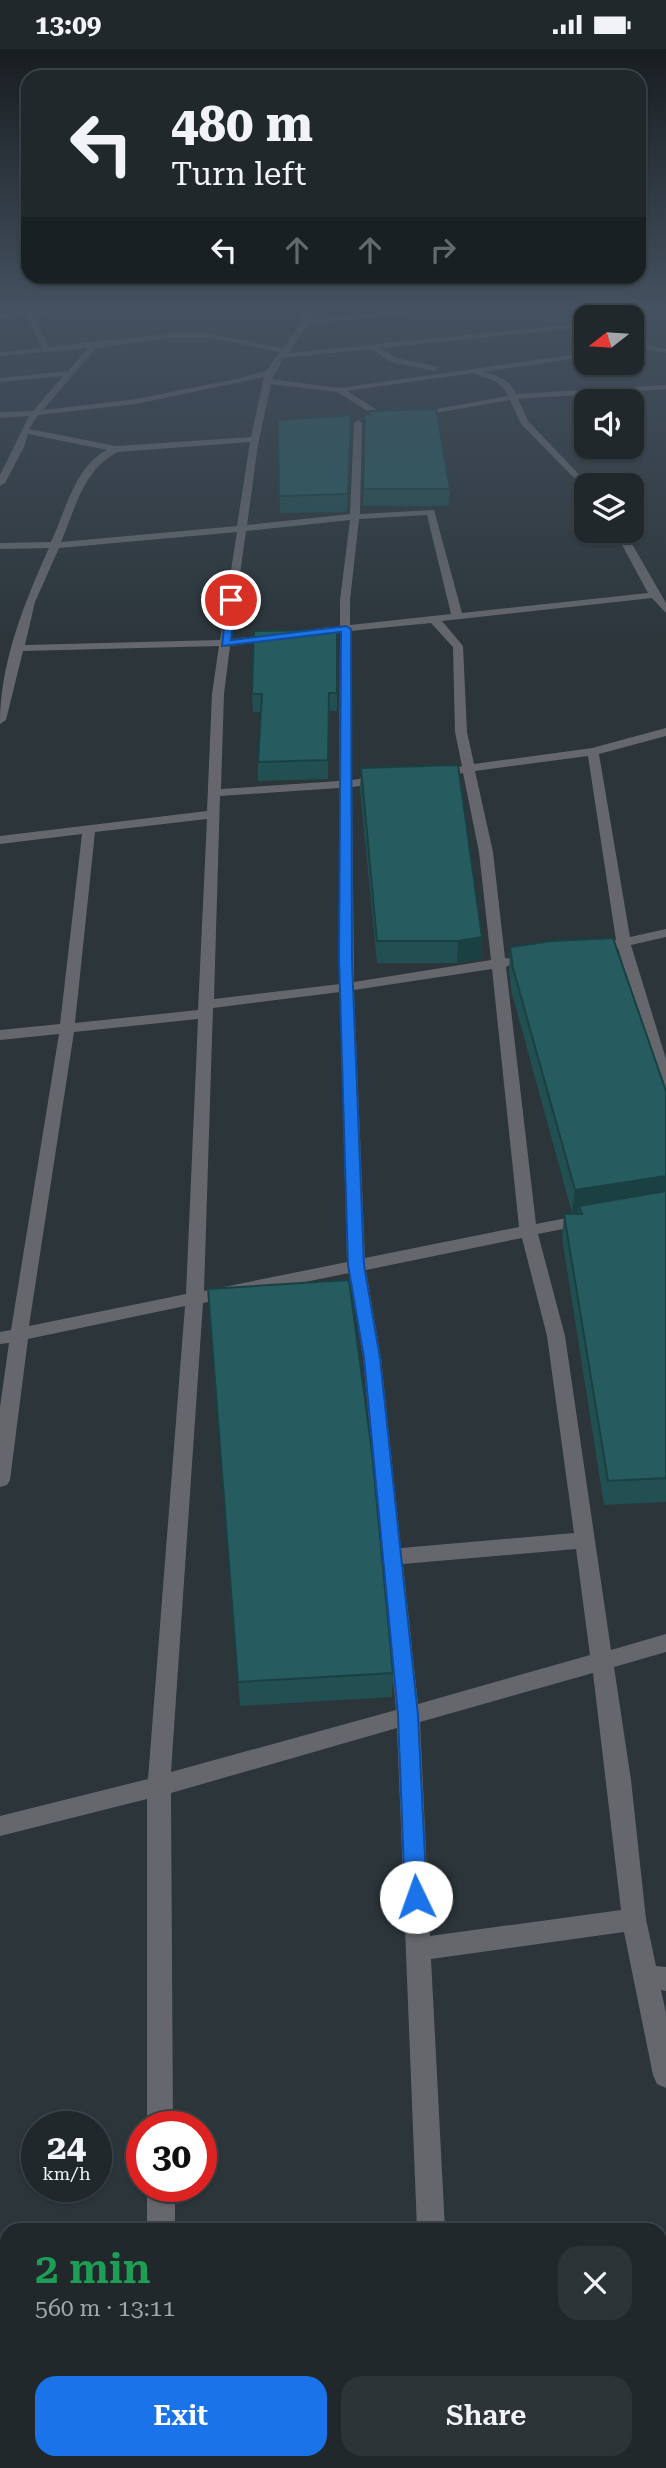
<!DOCTYPE html>
<meta charset="utf-8">
<style>
body{margin:0;font-family:"Roboto Serif",serif;background:#2d3438;color:#f1f3f6;height:100vh;display:flex;flex-direction:column;font-size:26px;white-space:nowrap}
*{box-sizing:border-box;margin:0}
p{font-size:23px;color:#a2a6a9}
.icon{flex:none;width:38px;height:38px;fill:none;stroke:currentColor;stroke-width:2;stroke-linecap:round;stroke-linejoin:round}
.map{position:relative;flex:1;overflow:hidden}
.details{position:absolute;left:0px;top:2174px;width:667px;height:247px;display:flex;flex-direction:column;background:#20282c;border-radius:21px 21px 0 0;box-shadow:0 2px 5px #0004,0 0 0 2px #3d4448}
.details>*{flex:none}
.top-card{position:absolute;left:21px;top:21px;width:625px;height:214px;border-radius:21px;box-shadow:0 2px 5px #0004,0 0 0 2px #3d4448;background:#20282c;color:#f1f3f6;overflow:hidden}
.needle{width:46px;rotate:253deg}
.tools{position:absolute;left:574px;top:256px;display:grid;gap:14px}
.tools a{display:grid;place-items:center;width:70px;height:70px;border-radius:14px;background:#20282c;box-shadow:0 2px 5px #0004,0 0 0 2px #3d4448;font-size:35px}
.speed{position:absolute;left:21px;top:2062px;display:flex;gap:14px;font-size:35px;font-weight:700;text-align:center}
.speed>*{display:grid;place-content:center;width:91px;height:91px;border-radius:50%;background:#20282c;box-shadow:0 2px 5px #0004,0 0 0 2px #3d4448;line-height:1}
.speed small{font-size:18px;font-weight:400}
.speed .limit{border:10px solid #d22;background:#fff;color:#111}
.pin{position:absolute;display:grid;place-items:center;width:60px;height:60px;color:#fff;margin:-30px;border:4px solid #fff;border-radius:50%;box-shadow:0 2px 7px #0007}
.me{position:absolute;width:77px;margin:-38px;rotate:357deg;stroke-linejoin:round;filter:drop-shadow(0 0 5px #0008)}
.turn{display:flex;align-items:center;gap:24px;height:147px;padding:0 35px;font-size:32px}
.turn .icon{width:91px;height:91px;stroke-width:2.5}
.turn b{display:block;font-size:49px;line-height:60px}
.lanes{display:flex;align-items:center;height:66px;padding:0 35px;background:#0003;justify-content:center;gap:35px;direction:ltr}
.lanes .off{opacity:.35}
.round{display:grid;place-items:center;flex:none;width:74px;height:74px;border-radius:21px;background:#2d3438}
.summary{display:flex;align-items:center;justify-content:space-between;height:119px;padding:0 35px}
h1{font-size:42px;font-weight:600;line-height:52px;color:#1e9e55}
.primary-button{display:flex;gap:14px;margin-top:auto;padding:14px 35px}
.primary-button a{flex:1;height:80px;border-radius:21px;background:#1a73e8;color:#fff;font-size:28px;font-weight:600;line-height:80px;text-align:center}
.primary-button a+a{background:#2d3438;color:#f1f3f6}
.status{display:flex;justify-content:space-between;align-items:center;height:49px;padding:0 35px;background:#20282c;direction:ltr}
.status svg{height:19px;fill:currentColor}
.map>svg:first-child{display:block}
.lines{fill:none;stroke-linecap:round;stroke-linejoin:round}
.street{fill:#65676c;fill-rule:evenodd}
.wall{fill:#214f52}
.shaded-wall{fill:#1b4042}
.building{fill:#265c5f;stroke:#1b4042;stroke-width:2}
.route{fill:#1a73e8;stroke:#114b97;stroke-width:2}
</style>
<div class="status"><b>13:09</b><svg viewBox="0 0 49 12"><path d="M0 12V9h3v3zM5 12V6h3v6zM10 12V3h3v9zM15 12V0h3v12zM26 1h20v11H26zM47 4h2v5h-2z"/></svg></div>
<div class="map">
<svg width="666" height="2419" viewBox="0 0 666 2419">
<rect width="100%" height="100%" fill="#2b353a"/>
<g class="lines">
<g class="street">
<path d="M24,261H71L34,267L49,298L175,284H207L283,299L302,273V261H310V270L412,261H443L308,275L288,304L586,274V278L380,299L397,309L438,318L435,322L391,313L371,300L284,309L272,330L339,339L586,304V308L483,323C499,327 509,330 516,345L666,336V340L518,350L528,372L589,436H586V441L521,375L510,351L413,368L409,365L508,347C501,330 488,331 473,324L347,342L388,368L385,373L337,343L271,335L258,396L247,476L350,465L354,374L358,371L362,374L360,465L434,461L462,564L648,544L614,481H624L666,554V564L652,549L442,572L463,597L467,683L474,715L592,699L666,679V687L599,705L630,888L666,880V888L631,896L666,1010V1041L658,1036L618,899L595,904L588,900L590,897L616,891L588,707L475,722L493,803L505,909L513,910L515,913L506,918L536,1175L587,1165L596,1170L593,1174L538,1185L565,1287L611,1601L666,1585V1603L614,1618L631,1731L646,1870L656,1917L666,1918V1942L661,1941L666,1964V2039L657,2035L653,2026L624,1883L431,1910L445,2180H417L397,1679L171,1744L173,2077H147V1750L0,1787V1767L148,1730L185,1257L28,1290L10,1431L7,1436L0,1438V1358L9,1294L0,1295V1283L11,1281L59,985L0,991V981L60,975L82,785L0,795V787L207,762L212,645L219,597L23,602L6,671L0,675C0,614 24,554 49,499L0,500V494L51,493C65,463 75,417 107,401L28,385L24,398L5,434L0,437V426L29,367L0,369V363L33,362L63,327L0,333V329L68,322L88,299L0,307V303L42,299L27,267L0,270V266ZM175,288H207L280,303L266,322L236,330L136,350L43,361L96,299ZM264,328L251,388L116,397L29,380L38,366L136,355ZM250,393L237,477L61,493C75,460 84,419 118,403ZM427,466L451,565L350,576V551L359,470ZM350,471L340,551V577L307,581L302,584L307,587L340,584L339,732L221,740L224,645L230,597L275,591L280,588L275,585L231,590L246,482ZM237,483L220,591L25,596L35,553L59,499ZM431,574L453,598L455,683L462,717L451,721L457,725L463,724L479,803L491,911L354,933L352,738L384,734L390,730L384,726L352,731L350,582ZM339,739L340,935L214,950L220,747ZM207,770L198,961L75,974L95,783ZM492,920L519,1178L365,1209L354,941ZM340,943L347,1213L204,1242L213,959ZM198,970L186,1245L29,1277L74,983ZM522,1189L547,1287L574,1484L401,1499L381,1309L366,1221ZM349,1224L363,1309L396,1661L171,1723L203,1254ZM576,1500L590,1606L418,1655L403,1515ZM593,1624L621,1861L430,1887L420,1673Z"/>
<path d="M603,261H612L619,268H610Z"/>
<path d="M632,279L648,292L647,296L666,300V304L639,299L632,301V296L640,293L632,285Z"/>
<rect x="147" y="2137" width="28" height="43"/>
<path d="M666,2312V2342L660,2344V2314Z"/>
<rect x="147" y="2413" width="30" height="6"/>
<path d="M439,2413H478L476,2419H437Z"/>
</g>
</g>
<g class="wall">
<path d="M369,362L450,440L449,457H363L365,366L369,365Z"/>
<path d="M351,366L347,463L280,464L278,371Z"/>
<path d="M337,581V662H329L328,730L258,732V713L261,663H253L252,645Z"/>
<path d="M361,719L482,888L481,910L457,914H377L360,740Z"/>
<path d="M510,898L666,1042V1453L604,1456L562,1189L564,1165H578V1164H572L511,941L509,920Z"/>
<path d="M209,1263L393,1624L392,1648L240,1657Z"/>
</g>
<g class="shaded-wall">
<path d="M482,888L481,910L457,914L458,892Z"/>
<path d="M666,1127V1147L579,1157L578,1164H572L575,1141Z"/>
</g>
<g class="building">
<path d="M436,360L450,440H363L365,366L370,365L369,362Z"/>
<path d="M351,366L348,445L279,447L278,371Z"/>
<path d="M337,581V644H329L328,711L258,713L262,645H252L254,582Z"/>
<path d="M458,716L482,888L458,892H377L361,719Z"/>
<path d="M613,889L666,1042V1127L575,1141L513,919L510,898L552,892Z"/>
<path d="M666,1142V1429L608,1432L564,1165H582L579,1157Z"/>
<path d="M349,1231L372,1403L393,1624L238,1633L208,1240Z"/>
</g>
<linearGradient id="sky" x2="0" y2="1"><stop stop-color="#181d20"/><stop offset="0.43" stop-color="#445160"/><stop offset="1" stop-color="#445160" stop-opacity="0"/></linearGradient>
<rect width="666" height="600" fill="url(#sky)"/>
<path class="route" d="M231,549L236,551L231,591L346,577L351,580L352,911L364,1216L380,1309L418,1666L427,1848L424,1855L416,1858L409,1855L405,1848L398,1666L364,1309L348,1216L339,911L341,583L222,597L227,551Z"/>
</svg>
<div class="tools">
<a><svg class="needle" viewBox="-14 -14 28 28"><path d="M0-13l5 13h-10z" fill="#e53935"/><path d="M0 13l5-13h-10z" fill="#a2a6a9"/></svg></a>
<a><svg class="icon" aria-label="sound" viewBox="0 0 24 24"><path d="M4 9h4l5-4v14l-5-4H4zM17 9q2 3 0 6"/></svg></a>
<a><svg class="icon" aria-label="layers" viewBox="0 0 24 24"><path d="M12 4l9 5-9 5-9-5zM3 14l9 5 9-5"/></svg></a>
</div>
<div class="speed"><div>24<small>km/h</small></div><div class="limit">30</div></div>
<div class="pin" style="left:231px;top:551px;background:#d93025"><svg class="icon" aria-label="arrive" viewBox="0 0 24 24"><path d="M6 21V4h12l-3 4 3 4H6"/></svg></div>
<svg class="me" style="left:416px;top:1848px" viewBox="-20 -20 40 40"><circle r="19" fill="#fff"/><path d="M0-13L10 11 0 6-10 11z" fill="#1a73e8"/></svg>
<div class="top-card">
<div class="turn"><svg class="icon" aria-label="left" viewBox="0 0 24 24"><path d="M17 20v-9H6M10 6l-5 5 5 5"/></svg><div><b>480 m</b>Turn left</div></div>
<div class="lanes"><svg class="icon" aria-label="left" viewBox="0 0 24 24"><path d="M17 20v-9H6M10 6l-5 5 5 5"/></svg><svg class="icon off" aria-label="ahead" viewBox="0 0 24 24"><path d="M12 20V5M6 11l6-6 6 6"/></svg><svg class="icon off" aria-label="ahead" viewBox="0 0 24 24"><path d="M12 20V5M6 11l6-6 6 6"/></svg><svg class="icon off" aria-label="right" viewBox="0 0 24 24"><path d="M7 20v-9h11M14 6l5 5-5 5"/></svg></div>
</div>
<section class="details">
<div class="summary"><div><h1>2 min</h1><p>560 m · 13:11</p></div><a class="round"><svg class="icon" aria-label="close" viewBox="0 0 24 24"><path d="M6 6l12 12M18 6L6 18"/></svg></a></div>
<div class="primary-button"><a>Exit</a><a>Share</a></div>
</section>
</div>
